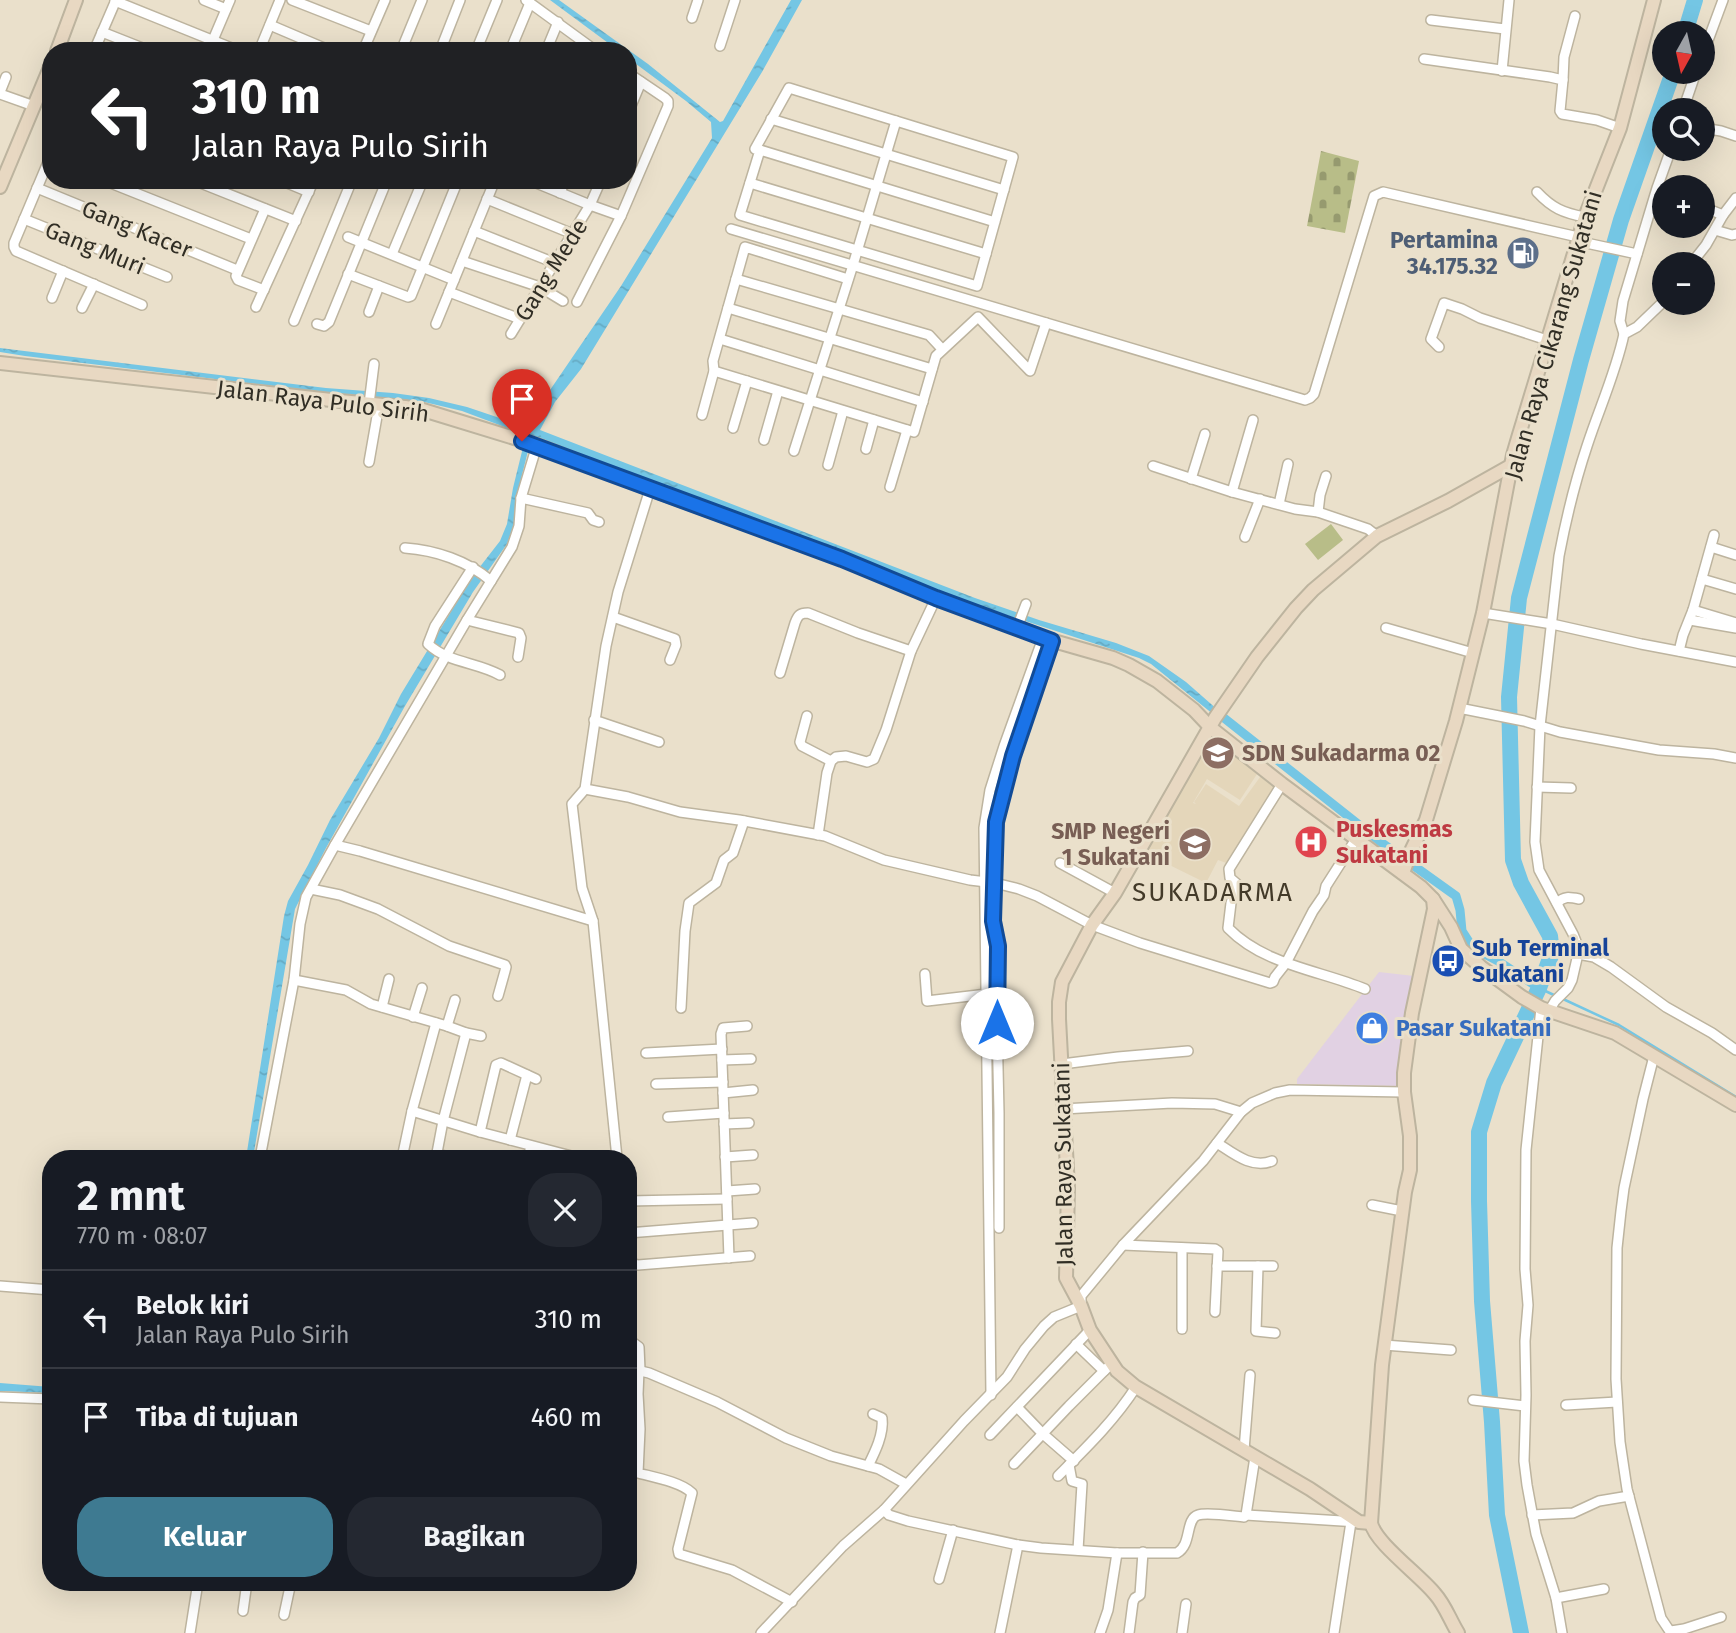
<!DOCTYPE html>
<html lang="id">
<meta charset="utf-8">
<style>
body{margin:0;font-family:"Fira Sans",sans-serif;background:#242831;color:#f1f3f6;height:100vh;display:flex;flex-direction:column;font-size:26px;white-space:nowrap}
*{box-sizing:border-box;margin:0}
p{font-size:23px;color:#9ea1a6}
.icon{flex:none;width:38px;height:38px;fill:none;stroke:currentColor;stroke-width:2;stroke-linecap:round;stroke-linejoin:round}
.map{position:relative;flex:1;overflow:hidden}
.details{position:absolute;left:42px;top:1150px;width:595px;height:441px;display:flex;flex-direction:column;background:#171b24;border-radius:28px;box-shadow:0 7px 28px #0002}
.details>*{flex:none}
.hud{position:absolute;left:42px;top:42px;width:595px;height:147px;border-radius:28px;box-shadow:0 7px 28px #0002;background:#202124;color:#fff;overflow:hidden}
.needle{width:46px;rotate:188deg}
.fabs{position:absolute;left:1652px;top:21px;display:grid;gap:14px}
.fabs a{display:grid;place-items:center;width:63px;height:63px;border-radius:50%;background:#171b24;box-shadow:0 7px 28px #0002;font-size:35px}
.pin{position:absolute;display:grid;place-items:center;width:60px;height:60px;color:#fff;margin:-72px -30px;border-radius:50% 50% 50% 0;rotate:-45deg;box-shadow:0 0 7px #0007}
.pin .icon{rotate:45deg}
.me{position:absolute;width:77px;margin:-38px;rotate:0deg;stroke-linejoin:round;filter:drop-shadow(0 0 5px #0008)}
.turn{display:flex;align-items:center;gap:24px;height:147px;padding:0 35px;font-size:32px}
.turn .icon{width:91px;height:91px;stroke-width:2.5}
.turn b{display:block;font-size:49px;line-height:60px}
.round{display:grid;place-items:center;flex:none;width:74px;height:74px;border-radius:28px;background:#242831}
.headline{display:flex;align-items:center;justify-content:space-between;height:119px;padding:0 35px}
h1{font-size:42px;font-weight:700;line-height:52px}
.button{display:flex;gap:14px;margin-top:auto;padding:14px 35px}
.button a{flex:1;height:80px;border-radius:28px;background:#3e7a91;color:#fff;font-size:28px;font-weight:700;line-height:80px;text-align:center}
.button a+a{background:#242831;color:#f1f3f6}
ul{padding:0;list-style:none}
li{display:flex;align-items:center;gap:21px;height:98px;padding:0 35px;border-top:2px solid #363941}
li div{flex:1}
li b{display:block;font-size:26px}
li em{font-style:normal}
.map>svg:first-child{display:block}
.commercial{fill:#e1d1e3}
.built{fill:#e4d6ba}
.cemetery{fill:url(#cemetery-stones)}
.pitch{fill:#b8bd88}
.water{fill:url(#water-ripples)}
.lines{fill:none;stroke-linecap:round;stroke-linejoin:round}
.stream{stroke:#74c6e4;stroke-width:2.5}
.canal{stroke:#74c6e4;stroke-width:9}
.river{stroke:#74c6e4;stroke-width:16}
.street-casing{stroke:#bdb49f;stroke-width:12}
.secondary-casing{stroke:#bdb49f;stroke-width:16}
.street{stroke:#fff;stroke-width:9}
.secondary{stroke:#e8d8c2;stroke-width:12}
.route-casing{stroke:#114b97;stroke-width:18}
.route{stroke:#1a73e8;stroke-width:12}
.labels{text-anchor:middle;dominant-baseline:central;stroke-width:6;stroke-linejoin:round;paint-order:stroke}
.street-label{font-size:23px;fill:#312e25;stroke:#eae0cb}
.service-label{font-size:23px;font-weight:bold;fill:#4e5e75;stroke:#eae0cb;text-anchor:end}
.education-label{font-size:23px;font-weight:bold;fill:#785e54;stroke:#eae0cb;text-anchor:start}
.health-label{font-size:23px;font-weight:bold;fill:#be3a42;stroke:#eae0cb;text-anchor:start}
.transit-label{font-size:23px;font-weight:bold;fill:#164399;stroke:#eae0cb;text-anchor:start}
.shop-label{font-size:23px;font-weight:bold;fill:#366cbe;stroke:#eae0cb;text-anchor:start}
.quarter-label{font-size:26px;letter-spacing:2px;fill:#433a29;stroke:#eae0cb}
</style>
<div class="map">
<svg width="1736" height="1633" viewBox="0 0 1736 1633">
<defs>
<pattern id="cemetery-stones" width="16" height="16" patternUnits="userSpaceOnUse" patternTransform="scale(1.75)"><rect width="16" height="16" fill="#b8bd88"/><path d="M2 7V4a2 2 0 0 1 4 0v3zM10 15v-3a2 2 0 0 1 4 0v3z" fill="#969a6f"/></pattern>
<pattern id="water-ripples" width="26" height="14" patternUnits="userSpaceOnUse" patternTransform="scale(1.75)"><rect width="26" height="14" fill="#74c6e4"/><path d="M2 4q2-2 4 0t4 0M15 11q2-2 4 0t4 0" fill="none" stroke="#65aac3"/></pattern>
</defs>
<rect width="100%" height="100%" fill="#eae0cb"/>
<path class="commercial" d="M1379,972L1414,976L1400,1086L1297,1084V1079Z"/>
<path class="built" d="M1212,735L1259,771L1240,800L1207,779L1193,803L1196,804L1194,802L1206,784L1239,806L1263,773L1279,786L1229,864L1218,860L1206,883L1143,852Z"/>
<path class="cemetery" d="M1321,151L1359,161L1345,233L1307,226Z"/>
<path class="pitch" d="M1331,524L1343,540L1318,560L1305,544Z"/>
<g class="water">
<path d="M550,0H559L648,64L720,122L723,121L791,0H802L762,72L581,369L555,402L540,430L975,598L1039,620L1116,643L1149,656L1186,682L1227,718L1224,723L1151,664L1139,658L973,604L917,583L789,532L533,437L528,451L518,491L514,525L507,544L473,592L405,706L326,848L295,909L253,1158H246L284,916L288,901L308,865L330,820L379,738L401,694L472,577L500,541L507,524L513,488L526,435L462,411L420,401L355,396L25,356L0,352V348L326,388L393,393L429,398L467,407L529,428L548,393L621,286L712,138L711,122L686,101L628,58V51H619Z"/>
<path d="M0,1383L51,1387V1393L0,1391Z"/>
</g>
<g class="lines">
<g class="stream">
<path d="M1539,988L1556,996"/>
<path d="M1563,999L1619,1025L1736,1097"/>
</g>
<path class="canal" d="M1219,714L1382,843L1456,896L1460,910L1462,931L1473,948L1498,961L1539,988"/>
<g class="river">
<path d="M1685,33L1695,0"/>
<path d="M1521,1633L1497,1515L1492,1422L1482,1301L1479,1201V1132L1494,1083L1539,988L1552,953L1550,936L1521,883L1513,860L1509,697L1519,598L1581,360L1621,220L1673,72"/>
</g>
<defs>
<g id="street">
<path d="M204,0L226,9"/>
<path d="M292,0L371,31"/>
<path d="M526,0L596,51"/>
<path d="M115,1L239,51"/>
<path d="M692,18L698,0"/>
<path d="M1431,20L1505,29"/>
<path d="M270,25L331,51"/>
<path d="M102,32L150,51"/>
<path d="M213,40L230,0"/>
<path d="M720,46L735,0"/>
<path d="M94,51L116,0"/>
<path d="M259,51L280,0"/>
<path d="M363,51L385,0"/>
<path d="M401,51L422,0"/>
<path d="M440,51L460,0"/>
<path d="M476,51L497,0"/>
<path d="M510,51L530,3"/>
<path d="M546,51L558,22"/>
<path d="M1703,54L1723,0"/>
<path d="M1424,59L1550,77L1563,80L1560,111L1562,114L1597,120L1620,128"/>
<path d="M1502,71L1509,0"/>
<path d="M1563,80L1564,57L1575,16"/>
<path d="M0,92L6,77"/>
<path d="M0,94L34,106"/>
<path d="M1683,110L1696,72"/>
<path d="M628,113L641,82"/>
<path d="M771,119L1004,190"/>
<path d="M1703,128L1721,131L1736,136"/>
<path d="M760,150L740,215L977,286L1013,157L789,88L755,149L760,150L995,222"/>
<path d="M51,155L14,243V247L16,251L142,305"/>
<path d="M103,180L251,239"/>
<path d="M193,180L296,221"/>
<path d="M280,180L309,192"/>
<path d="M529,180L590,205L621,216"/>
<path d="M750,183L986,254"/>
<path d="M37,188L237,270"/>
<path d="M1537,192C1552,208 1563,213 1585,217"/>
<path d="M560,193L565,180"/>
<path d="M487,199L573,234"/>
<path d="M1703,207L1723,215"/>
<path d="M24,219L167,277"/>
<path d="M731,229L1305,400L1310,398L1314,394L1374,196L1383,192L1578,237"/>
<path d="M1715,230L1732,235L1736,234"/>
<path d="M474,231L555,263"/>
<path d="M348,237L454,280"/>
<path d="M1577,241L1637,254"/>
<path d="M392,254L423,180"/>
<path d="M462,261L540,287L563,301"/>
<path d="M1691,264L1706,245L1723,215L1736,198"/>
<path d="M348,274L408,297L411,296L458,180"/>
<path d="M736,279L929,335L942,349"/>
<path d="M264,290L238,280L236,276L265,209"/>
<path d="M449,292L520,319"/>
<path d="M52,298L63,271"/>
<path d="M577,302L621,216L668,106V101L665,98L628,73"/>
<path d="M256,307L314,180"/>
<path d="M82,308L94,284"/>
<path d="M728,308L932,369"/>
<path d="M369,312L379,286"/>
<path d="M294,321L352,180"/>
<path d="M317,324L324,326L329,322L387,180"/>
<path d="M436,324L495,180"/>
<path d="M511,334L590,205L601,180"/>
<path d="M1624,334L1620,321L1623,301L1657,188L1671,149"/>
<path d="M720,339L923,402"/>
<path d="M1439,347L1431,339L1444,303L1462,309L1480,318L1547,340"/>
<path d="M714,371L914,432L936,356L978,317L1030,371L1046,323"/>
<path d="M369,404L374,364"/>
<path d="M702,415L714,371L713,361L745,247L848,279"/>
<path d="M733,428L747,381"/>
<path d="M764,440L778,391"/>
<path d="M866,449L874,420"/>
<path d="M794,451L853,265L896,121"/>
<path d="M369,462L379,405"/>
<path d="M828,465L843,411"/>
<path d="M1153,466L1232,492L1295,509L1318,512L1368,529L1377,536"/>
<path d="M1191,479L1205,434"/>
<path d="M890,487L907,430"/>
<path d="M1232,492L1253,420"/>
<path d="M521,498L588,513L593,520L599,522"/>
<path d="M1279,504L1288,464"/>
<path d="M1318,512L1320,495L1326,476"/>
<path d="M1245,537L1260,499"/>
<path d="M1711,547L1736,555"/>
<path d="M405,548C435,550 468,561 491,581"/>
<path d="M473,567L435,626L428,644C448,663 477,662 500,675"/>
<path d="M1702,579L1736,589"/>
<path d="M1693,610L1736,623"/>
<path d="M1483,613L1552,624L1641,644L1736,662"/>
<path d="M613,617L675,639L676,645L670,660"/>
<path d="M467,620L519,633L521,638L518,657"/>
<path d="M1690,620L1736,628"/>
<path d="M1017,628L1026,604"/>
<path d="M1386,628L1473,653"/>
<path d="M1679,651L1683,635L1693,610L1714,535"/>
<path d="M780,673L795,623C798,615 800,613 808,613L858,633L911,651"/>
<path d="M1459,708L1524,721L1560,732L1659,750L1714,754L1736,758"/>
<path d="M807,716L800,742L802,746L831,761"/>
<path d="M594,720L659,742"/>
<path d="M1282,784L1229,869L1230,878L1237,884L1231,903L1228,928C1264,965 1319,970 1365,989"/>
<path d="M1537,787L1571,788"/>
<path d="M585,789L628,797L680,812L739,820L825,836L884,860L970,880L995,883L1019,889L1037,896L1092,925L1140,943L1270,983L1273,982L1275,977L1286,963L1313,911L1324,895L1326,886L1356,839"/>
<path d="M818,835L827,773L831,761L836,757L846,756L867,762L874,759L886,730L911,651L936,598"/>
<path d="M335,845L360,851L593,921"/>
<path d="M1060,863L1115,893"/>
<path d="M311,889L340,895L378,909L449,946L505,965L506,967L505,971L498,996"/>
<path d="M1557,903C1564,896 1569,897 1579,899"/>
<path d="M1578,954L1594,957L1611,967L1666,1007L1712,1033L1736,1050"/>
<path d="M925,974L927,1001L987,994"/>
<path d="M294,980L346,990L371,1004L447,1026L466,1033L481,1036"/>
<path d="M382,1007L389,979"/>
<path d="M681,1008L685,931L689,903L716,883L724,860L733,853L744,821"/>
<path d="M1541,1008L1526,1150L1525,1269L1528,1305L1525,1341L1526,1395L1524,1461L1527,1485L1536,1534L1556,1598L1562,1633"/>
<path d="M1549,1011L1555,1001L1568,988L1572,980L1578,954L1577,944L1573,934L1539,870L1535,842L1540,726L1559,556C1566,519 1575,482 1587,446C1599,409 1616,372 1624,334L1637,327L1664,301"/>
<path d="M413,1017L422,988"/>
<path d="M447,1026L455,1000"/>
<path d="M646,1053L722,1049"/>
<path d="M1654,1056L1643,1099L1624,1188L1621,1211L1617,1248L1616,1379L1620,1442L1627,1489L1661,1618L1671,1633"/>
<path d="M722,1060L751,1059"/>
<path d="M1062,1064L1118,1057L1188,1051"/>
<path d="M656,1084L723,1082"/>
<path d="M723,1093L753,1090"/>
<path d="M1063,1109L1172,1103L1215,1104L1241,1112"/>
<path d="M412,1111L480,1132L579,1158"/>
<path d="M668,1117L724,1113"/>
<path d="M724,1124L749,1123"/>
<path d="M480,1132L496,1065L501,1063L536,1079"/>
<path d="M510,1140L527,1075"/>
<path d="M1217,1143C1234,1154 1252,1169 1272,1161"/>
<path d="M437,1154L453,1158"/>
<path d="M725,1157L753,1155"/>
<path d="M260,1158L294,980L300,924L306,897L335,845L467,620L512,547L519,526L521,498L537,445"/>
<path d="M402,1158L412,1111L436,1023"/>
<path d="M436,1158L443,1121L466,1033"/>
<path d="M528,1158L531,1146"/>
<path d="M617,1158L593,921L582,888L572,804L585,789L606,646L618,592L650,489"/>
<path d="M727,1191L755,1189"/>
<path d="M628,1201L727,1199"/>
<path d="M1372,1205L1402,1211"/>
<path d="M628,1221V1201"/>
<path d="M999,1228V1113L997,1023L998,946L993,921L995,829L1007,775L1052,641"/>
<path d="M628,1233L753,1223"/>
<path d="M1123,1245L1215,1249L1218,1251L1215,1312"/>
<path d="M1182,1248V1329"/>
<path d="M628,1255L631,1263L638,1265L750,1256"/>
<path d="M729,1258L721,1034L723,1028L747,1026"/>
<path d="M1217,1266H1258L1256,1331L1275,1333"/>
<path d="M1258,1266H1273"/>
<path d="M0,1286L51,1290"/>
<path d="M628,1339L639,1347L640,1370"/>
<path d="M1076,1344L1104,1371"/>
<path d="M1384,1345L1451,1350"/>
<path d="M628,1368L649,1373L717,1402L786,1438L831,1456L879,1469L906,1484"/>
<path d="M639,1370L638,1394L640,1429L638,1473C653,1477 681,1482 692,1493L678,1549L679,1554L732,1570L792,1602"/>
<path d="M991,1395L984,828L990,790L1004,746L1043,638"/>
<path d="M0,1397L51,1399"/>
<path d="M1473,1400L1525,1406"/>
<path d="M1566,1405L1617,1402"/>
<path d="M1017,1407L1043,1434L1074,1461"/>
<path d="M990,1435L1090,1330"/>
<path d="M1244,1450L1250,1375"/>
<path d="M1014,1464L1069,1406L1111,1364"/>
<path d="M1069,1465L1072,1481L1082,1484L1078,1550"/>
<path d="M868,1466C875,1452 884,1434 882,1418L873,1414"/>
<path d="M1058,1476C1086,1448 1114,1421 1136,1387"/>
<path d="M884,1510L889,1515L908,1521L1018,1545L1041,1548L1117,1553H1177C1192,1545 1185,1519 1198,1515C1207,1512 1233,1516 1244,1517L1246,1515L1255,1457"/>
<path d="M1246,1515L1358,1522"/>
<path d="M1532,1515L1573,1513L1599,1501L1629,1496"/>
<path d="M939,1579L953,1530"/>
<path d="M1556,1598L1604,1589"/>
<path d="M243,1611L247,1582"/>
<path d="M284,1615L291,1582"/>
<path d="M1671,1631L1684,1629L1721,1617"/>
<path d="M190,1633L198,1582"/>
<path d="M761,1633L843,1546L884,1510L964,1421L1007,1377L1025,1349L1044,1326L1054,1317L1081,1306V1296L1123,1245L1203,1161L1241,1112L1252,1103L1275,1093L1290,1090L1404,1092"/>
<path d="M1000,1633L1018,1545"/>
<path d="M1100,1633L1108,1610L1117,1553"/>
<path d="M1129,1633L1133,1602L1135,1598L1140,1595L1143,1552"/>
<path d="M1182,1633L1186,1604"/>
<path d="M1334,1633L1351,1522"/>
</g>
<g id="secondary">
<path d="M57,51L76,0"/>
<path d="M0,187L51,65"/>
<path d="M0,363L340,401L405,407L423,410L537,445L650,489L842,559L936,598L1043,638L1113,658L1129,665L1157,681L1194,710L1211,728L1282,784L1421,887L1433,899L1434,909L1412,1013L1404,1073V1092L1410,1136V1170L1405,1192L1382,1365L1371,1523C1376,1544 1420,1575 1435,1594C1445,1605 1450,1620 1458,1633"/>
<path d="M1403,873L1411,851L1426,820L1456,721L1483,613L1513,455L1518,438L1585,217L1620,128L1654,0"/>
<path d="M1433,899L1451,927L1461,949L1481,967L1522,997L1541,1008L1615,1033L1736,1105"/>
<path d="M1371,1523L1359,1522L1310,1489L1136,1387L1117,1371L1090,1330L1081,1306L1066,1278L1068,1188L1059,1019V1002L1062,982L1092,925L1115,893L1215,718L1257,657L1296,608L1313,590L1377,536L1448,501L1512,465"/>
</g>
</defs>
<use href="#street" class="street-casing"/>
<use href="#secondary" class="secondary-casing"/>
<use href="#street" class="street"/>
<use href="#secondary" class="secondary"/>
</g>
<g class="lines">
<defs>
<path id="route" d="M522,441L842,559L936,598L1052,641L1013,756L996,822L993,921L998,946L997,1023"/>
</defs>
<use href="#route" class="route-casing"/>
<use href="#route" class="route"/>
</g>
<defs>
<symbol id="fuel-disc" viewBox="-11 -11 22 22"><circle r="9.5" fill="#5c6f8a" stroke="#eae0cb"/><path d="M-5.5-6h7V0h2V4h1.3V-2.5L3-4.5l.8-.8L6-3V5H2.5V1h-1V6h-7ZM-4.2-4.7v3.2H.2V-4.7Z" fill="#fff"/></symbol>
<symbol id="school-disc" viewBox="-11 -11 22 22"><circle r="9.5" fill="#8d6e63" stroke="#eae0cb"/><path d="M0-5L7-2L0 1L-7-2ZM-4 1L0 2.5L4 1V4Q0 6-4 4Z" fill="#fff"/></symbol>
<symbol id="hospital-disc" viewBox="-11 -11 22 22"><circle r="9.5" fill="#e0444e" stroke="#eae0cb"/><path d="M-5-5h3v3.5h4V-5h3V5h-3V1.5h-4V5h-3Z" fill="#fff"/></symbol>
<symbol id="bus-disc" viewBox="-11 -11 22 22"><circle r="9.5" fill="#1a4fb4" stroke="#eae0cb"/><path d="M-5-6H5V4H4V6H2V4H-2V6H-4V4H-5ZM-3.5-4V0h7V-4ZM-3.5 1.2v1.5H-2V1.2ZM2 1.2v1.5H3.5V1.2Z" fill="#fff"/></symbol>
<symbol id="shop-disc" viewBox="-11 -11 22 22"><circle r="9.5" fill="#3f7fe0" stroke="#eae0cb"/><path d="M-5-2.5h2.3a2.7 3.5 0 0 1 5.4 0H5L5.5 6h-11ZM-1.5-2.5h3a1.5 2.3 0 0 0-3 0Z" fill="#fff"/></symbol>
</defs>
<g fill-rule="evenodd">
<use href="#fuel-disc" x="1504" y="234" width="38" height="38"/>
<use href="#school-disc" x="1199" y="734" width="38" height="38"/>
<use href="#hospital-disc" x="1292" y="823" width="38" height="38"/>
<use href="#school-disc" x="1176" y="825" width="38" height="38"/>
<use href="#bus-disc" x="1429" y="942" width="38" height="38"/>
<use href="#shop-disc" x="1353" y="1009" width="38" height="38"/>
</g>
<g class="labels">
<g class="street-label">
<text transform="translate(137 229) rotate(22)">Gang Kacer</text>
<text transform="translate(95 248) rotate(22)">Gang Muri</text>
<text transform="translate(551 270) rotate(-58)">Gang Mede</text>
<text transform="translate(1553 335) rotate(-74)">Jalan Raya Cikarang Sukatani</text>
<text transform="translate(323 401) rotate(7)">Jalan Raya Pulo Sirih</text>
<text transform="translate(1063 1164) rotate(-91)">Jalan Raya Sukatani</text>
</g>
<g class="service-label">
<text x="1498" y="240">Pertamina<tspan x="1498" dy="26">34.175.32</tspan></text>
</g>
<g class="education-label">
<text x="1242" y="753">SDN Sukadarma 02</text>
<text x="1170" y="831" text-anchor="end">SMP Negeri<tspan x="1170" dy="26">1 Sukatani</tspan></text>
</g>
<g class="health-label">
<text x="1336" y="829">Puskesmas<tspan x="1336" dy="26">Sukatani</tspan></text>
</g>
<g class="transit-label">
<text x="1472" y="948">Sub Terminal<tspan x="1472" dy="26">Sukatani</tspan></text>
</g>
<g class="shop-label">
<text x="1396" y="1028">Pasar Sukatani</text>
</g>
<g class="quarter-label">
<text x="1213" y="892">SUKADARMA</text>
</g>
</g>
</svg>
<div class="fabs">
<a><svg class="needle" viewBox="-14 -14 28 28"><path d="M0-13l5 13h-10z" fill="#e53935"/><path d="M0 13l5-13h-10z" fill="#9ea1a6"/></svg></a>
<a><svg class="icon" aria-label="search" viewBox="0 0 24 24"><circle cx="10" cy="10" r="6"/><path d="M15 15l6 6"/></svg></a>
<a>+</a>
<a>−</a>
</div>
<div class="pin" style="left:522px;top:441px;background:#d93025"><svg class="icon" aria-label="arrive" viewBox="0 0 24 24"><path d="M6 21V4h12l-3 4 3 4H6"/></svg></div>
<svg class="me" style="left:997px;top:1023px" viewBox="-20 -20 40 40"><circle r="19" fill="#fff"/><path d="M0-13L10 11 0 6-10 11z" fill="#1a73e8"/></svg>
<div class="hud">
<div class="turn"><svg class="icon" aria-label="left" viewBox="0 0 24 24"><path d="M17 20v-9H6M10 6l-5 5 5 5"/></svg><div><b>310 m</b>Jalan Raya Pulo Sirih</div></div>
</div>
<section class="details">
<div class="headline"><div><h1>2 mnt</h1><p>770 m · 08:07</p></div><a class="round"><svg class="icon" aria-label="close" viewBox="0 0 24 24"><path d="M6 6l12 12M18 6L6 18"/></svg></a></div>
<ul>
<li><svg class="icon" aria-label="left" viewBox="0 0 24 24"><path d="M17 20v-9H6M10 6l-5 5 5 5"/></svg><div><b>Belok kiri</b><p>Jalan Raya Pulo Sirih</p></div><em>310 m</em></li>
<li><svg class="icon" aria-label="arrive" viewBox="0 0 24 24"><path d="M6 21V4h12l-3 4 3 4H6"/></svg><div><b>Tiba di tujuan</b></div><em>460 m</em></li>
</ul>
<div class="button"><a>Keluar</a><a>Bagikan</a></div>
</section>
</div>
